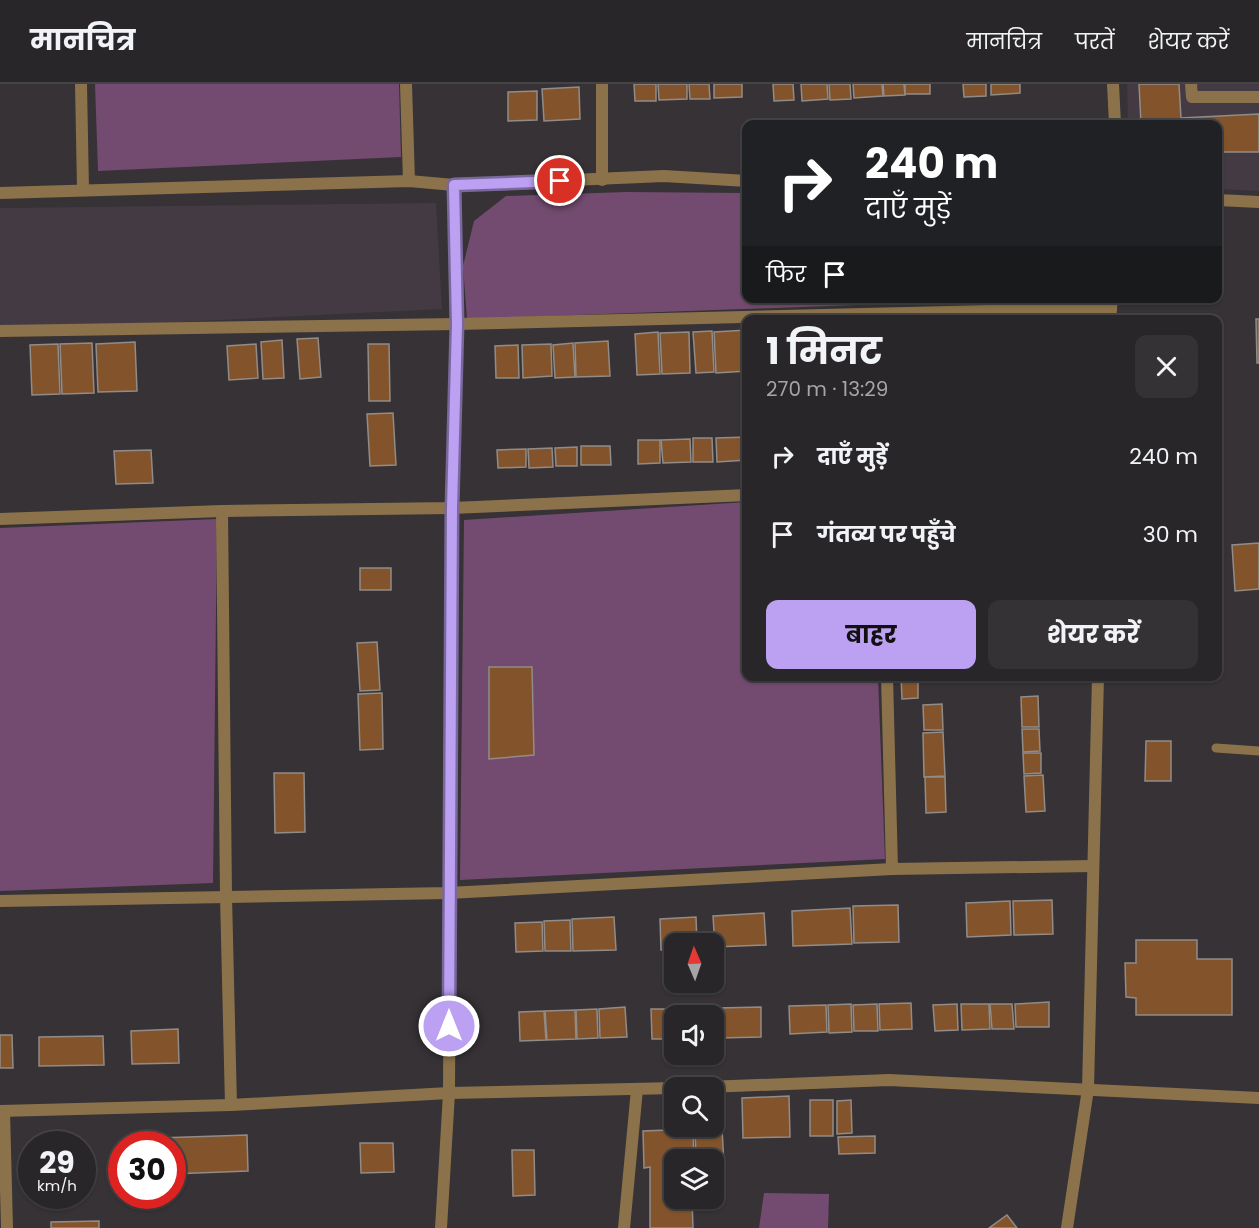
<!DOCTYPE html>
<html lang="hi">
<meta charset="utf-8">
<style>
body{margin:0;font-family:Poppins,"Noto Sans Devanagari",sans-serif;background:#343234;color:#f1f3f6;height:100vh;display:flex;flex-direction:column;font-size:22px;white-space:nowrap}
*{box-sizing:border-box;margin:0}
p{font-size:20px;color:#a5a5a8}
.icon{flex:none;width:33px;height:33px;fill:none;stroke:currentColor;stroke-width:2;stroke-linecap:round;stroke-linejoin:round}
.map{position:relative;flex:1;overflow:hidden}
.panel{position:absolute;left:742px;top:231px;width:480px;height:366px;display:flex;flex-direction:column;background:#282628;border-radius:12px;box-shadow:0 2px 4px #0004,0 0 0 2px #444345}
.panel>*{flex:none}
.hud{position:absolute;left:742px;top:36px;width:480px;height:183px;border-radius:12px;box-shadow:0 2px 4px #0004,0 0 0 2px #444345;background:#202124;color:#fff;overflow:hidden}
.needle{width:39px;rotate:358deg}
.fabs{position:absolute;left:664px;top:849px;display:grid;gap:12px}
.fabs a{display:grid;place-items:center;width:60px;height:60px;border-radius:12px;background:#282628;box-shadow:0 2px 4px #0004,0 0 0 2px #444345;font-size:30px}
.speed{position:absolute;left:18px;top:1047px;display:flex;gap:12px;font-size:30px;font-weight:700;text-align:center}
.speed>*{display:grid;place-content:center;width:78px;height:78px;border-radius:50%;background:#282628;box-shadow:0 2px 4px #0004,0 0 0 2px #444345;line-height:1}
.speed small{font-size:15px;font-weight:400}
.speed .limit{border:9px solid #d22;background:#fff;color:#111}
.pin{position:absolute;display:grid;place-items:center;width:51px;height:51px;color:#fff;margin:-26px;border:3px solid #fff;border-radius:50%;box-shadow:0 2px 6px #0007}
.me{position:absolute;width:66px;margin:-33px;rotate:0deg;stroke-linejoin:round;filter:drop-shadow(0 0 4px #0008)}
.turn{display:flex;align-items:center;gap:21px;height:126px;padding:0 24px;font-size:27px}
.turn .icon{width:78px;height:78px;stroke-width:2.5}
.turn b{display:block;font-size:42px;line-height:51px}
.then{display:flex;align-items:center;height:57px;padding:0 24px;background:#0003;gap:12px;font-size:22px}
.round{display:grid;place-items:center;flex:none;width:63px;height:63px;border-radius:12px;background:#343234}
.headline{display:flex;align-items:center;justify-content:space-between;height:102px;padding:0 24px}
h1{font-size:36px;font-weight:700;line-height:45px}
.action{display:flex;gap:12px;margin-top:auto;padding:12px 24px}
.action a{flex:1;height:69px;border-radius:12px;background:#bca0f2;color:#111;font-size:24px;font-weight:700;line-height:69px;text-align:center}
.action a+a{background:#343234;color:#f1f3f6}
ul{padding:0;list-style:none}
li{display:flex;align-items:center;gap:18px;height:78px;padding:0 24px}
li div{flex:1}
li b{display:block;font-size:22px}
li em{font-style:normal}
header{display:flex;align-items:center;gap:36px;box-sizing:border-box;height:84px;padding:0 30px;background:#282628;border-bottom:2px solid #444345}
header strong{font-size:28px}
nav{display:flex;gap:33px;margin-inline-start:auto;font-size:21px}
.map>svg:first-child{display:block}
.built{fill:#433a43}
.green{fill:#734b70}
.building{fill:#83542b;stroke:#918c88;stroke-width:1.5}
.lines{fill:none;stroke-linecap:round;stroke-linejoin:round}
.lane{stroke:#8c724a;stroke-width:9}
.street{stroke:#8c724a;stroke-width:12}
.route-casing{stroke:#7a689d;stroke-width:15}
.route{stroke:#bca0f2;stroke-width:10}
</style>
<header>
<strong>मानचित्र</strong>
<nav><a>मानचित्र</a><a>परतें</a><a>शेयर करें</a></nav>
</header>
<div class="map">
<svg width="1259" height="1144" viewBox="0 0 1259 1144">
<rect width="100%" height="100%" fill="#363236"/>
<g class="built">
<path d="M1127,0H1259V107L1218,105V40H1128Z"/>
<path d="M436,119L442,225L0,247V124Z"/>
</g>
<g class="green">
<path d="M95,0H399L401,73L98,87Z"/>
<path d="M626,108L747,109V214L1025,215L467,235L463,182L474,137L506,112Z"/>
<path d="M747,418V592L878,593L885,775L460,796L464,436Z"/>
<path d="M217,435L213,799L0,807V444Z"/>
<path d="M764,1109L829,1110L828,1144H759Z"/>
</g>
<g class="building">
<path d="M634,0H656V17H635Z"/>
<path d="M658,0H687V15L659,16Z"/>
<path d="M689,0H709L710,15H690Z"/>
<path d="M714,0H742V13L714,14Z"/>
<path d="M773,0H793L794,16L774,17Z"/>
<path d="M801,0H827L828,15L802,17Z"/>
<path d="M829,0H850L851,15L830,16Z"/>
<path d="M853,0H882L883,12L854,14Z"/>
<path d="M883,0H904L905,11L884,12Z"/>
<rect x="905" y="0" width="25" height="10"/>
<path d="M963,0H986V12L964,13Z"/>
<path d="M991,0H1020V9L991,11Z"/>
<path d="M1139,0H1179L1181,34L1259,30V68H1218V40H1141Z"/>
<path d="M579,3L580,35L544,37L542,5Z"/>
<path d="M537,7V36L508,37V8Z"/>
<path d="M1256,235H1259V279H1257Z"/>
<path d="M747,246V287L716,289L714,248Z"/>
<path d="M712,247L714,288L696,289L693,248Z"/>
<path d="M658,248L660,290L637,291L635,250Z"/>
<path d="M689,248L690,289L662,290L660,249Z"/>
<path d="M318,254L321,293L300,295L297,255Z"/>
<path d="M282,256L284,294L263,295L261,258Z"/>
<path d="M608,257L610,292L576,293L575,259Z"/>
<path d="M135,258L137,307L98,308L96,260Z"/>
<path d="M92,259L94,309L62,310L60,260Z"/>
<path d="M573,259L575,293L555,294L553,261Z"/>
<path d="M58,260L60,310L32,311L30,261Z"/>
<path d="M256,260L258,294L229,296L227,262Z"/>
<path d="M368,260H389L390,317H369Z"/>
<path d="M551,260L552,292L523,294L522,261Z"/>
<path d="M518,261L519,294H496L495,262Z"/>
<path d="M393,329L396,381L370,382L367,330Z"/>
<path d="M747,353V376L717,378L716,354Z"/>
<path d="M693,354H712L713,378H693Z"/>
<path d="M690,355L691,378L663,379L661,356Z"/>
<path d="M638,356H660V379L638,380Z"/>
<path d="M581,362H610L611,381H581Z"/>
<path d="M577,363V382H556L555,364Z"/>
<path d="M552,364L553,383L529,384L528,365Z"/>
<path d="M526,365V383L498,384L497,366Z"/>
<path d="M151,366L153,399L116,400L114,367Z"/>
<path d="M1259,459V505L1235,507L1232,461Z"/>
<path d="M1218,480H1223V509L1218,510Z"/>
<rect x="360" y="484" width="31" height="22"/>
<path d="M377,558L380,606L360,607L357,559Z"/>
<path d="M489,583H532L534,671L489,675Z"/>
<path d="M901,592H918V614L902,615Z"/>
<path d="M921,592H944V594L921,595Z"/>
<path d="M382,609L383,665L360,666L358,610Z"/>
<path d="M1038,612L1039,643H1022L1021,613Z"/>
<path d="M942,620L943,646H924L923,621Z"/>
<path d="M1022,645H1039L1040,667L1023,668Z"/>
<path d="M943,648L945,692L924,693L923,649Z"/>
<path d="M1146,657H1171V697H1145Z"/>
<path d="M1023,669H1041V689L1024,690Z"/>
<path d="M274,689H304L305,748L275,749Z"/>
<path d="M1043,691L1045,727L1026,728L1024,692Z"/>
<path d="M925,693H945L946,728L926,729Z"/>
<path d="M1052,816L1053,850L1014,851L1013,817Z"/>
<path d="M1010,817L1011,851L967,853L966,819Z"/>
<path d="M898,821L899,858L854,859L853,822Z"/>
<path d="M850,824L852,860L793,862L792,827Z"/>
<path d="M764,829L766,861L715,863L713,832Z"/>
<path d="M614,833L616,866L573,867L572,835Z"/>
<path d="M696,833L697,860H675V865L661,866L660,835Z"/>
<path d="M570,836L571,867H545L544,837Z"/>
<path d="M542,838L543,867L516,868L515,839Z"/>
<path d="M1136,856H1197V875H1232V931H1136V914L1126,913L1125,879H1136Z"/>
<path d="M1049,918V943H1016L1015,920Z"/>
<path d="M911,919L912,945L880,946L879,920Z"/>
<path d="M851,920L852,948L829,949L828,921Z"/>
<path d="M877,920L878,947H854L853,921Z"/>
<path d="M957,920L958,946L935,947L933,921Z"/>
<path d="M961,920H989L990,945L962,946Z"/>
<path d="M990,920H1012L1014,945H992Z"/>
<path d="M826,921L827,948L790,950L789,922Z"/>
<path d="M625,923L627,953L600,954L599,925Z"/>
<path d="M761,923V953L719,954L718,924Z"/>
<path d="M717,924V954H714V932H683V925Z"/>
<path d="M597,925L598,954L577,955L576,926Z"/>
<path d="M651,925H680V932H675V955H652Z"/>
<path d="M575,926L576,955L547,956L545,927Z"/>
<path d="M544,927L546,956L520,957L519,928Z"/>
<path d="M178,945L179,979L132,980L131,947Z"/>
<path d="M0,951H12L13,984H0Z"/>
<path d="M103,952L104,981L39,982V953Z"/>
<path d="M789,1012L790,1053L743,1054L742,1014Z"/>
<rect x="810" y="1016" width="23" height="36"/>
<path d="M851,1016L852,1049L837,1050V1017Z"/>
<path d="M722,1043L724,1082L714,1083V1076H696L695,1044Z"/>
<path d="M693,1045L694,1076H675V1114H692L693,1144H650V1083L644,1084L643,1047Z"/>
<path d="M247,1051L248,1087L172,1090V1060H158V1054Z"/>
<path d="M875,1052V1069L839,1070L838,1053Z"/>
<path d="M360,1059H393L394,1088L361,1089Z"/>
<path d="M512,1066H534L535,1111L513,1112Z"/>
<path d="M1007,1131L1017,1144H989Z"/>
<path d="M99,1137V1144H51V1138Z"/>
</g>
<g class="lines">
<path class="lane" d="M1216,664L1259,667"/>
<g class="street">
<path d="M81,0L83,105"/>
<path d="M406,0L409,97"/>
<path d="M1113,0L1115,40"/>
<path d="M1191,0L1192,13H1259"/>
<path d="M602,96V0"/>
<path d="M0,109L409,97L454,101L664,92L747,97"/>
<path d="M1218,116L1259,118"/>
<path d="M1110,236L1112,214"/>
<path d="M0,247L457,240L1111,224"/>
<path d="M222,427L226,812L231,1021"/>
<path d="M0,435L222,427L452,424L747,411"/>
<path d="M887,592L892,785"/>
<path d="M0,817L448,809L892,785L1093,782"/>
<path d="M681,1004L889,996L1259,1014"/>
<path d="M0,1027L231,1021L449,1009L675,1004"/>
<path d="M4,1027L7,1144"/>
<path d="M441,1144L449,1009L452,424L457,240L454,101"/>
<path d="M624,1144L637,1005"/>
<path d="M1067,1144L1088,1005L1098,592"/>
</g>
</g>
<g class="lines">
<defs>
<path id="route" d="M449,942L452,424L457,240L454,101L560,97"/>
</defs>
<use href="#route" class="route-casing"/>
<use href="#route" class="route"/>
</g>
</svg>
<div class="fabs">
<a><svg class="needle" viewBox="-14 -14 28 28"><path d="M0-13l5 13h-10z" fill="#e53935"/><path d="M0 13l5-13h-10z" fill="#a5a5a8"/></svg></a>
<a><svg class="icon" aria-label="sound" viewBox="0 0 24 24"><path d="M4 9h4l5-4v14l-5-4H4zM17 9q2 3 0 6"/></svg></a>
<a><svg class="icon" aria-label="search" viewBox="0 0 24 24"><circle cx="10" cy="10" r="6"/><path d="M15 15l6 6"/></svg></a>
<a><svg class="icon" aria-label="layers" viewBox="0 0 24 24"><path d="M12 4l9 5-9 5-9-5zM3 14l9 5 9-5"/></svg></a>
</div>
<div class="speed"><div>29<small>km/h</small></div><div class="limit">30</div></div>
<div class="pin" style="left:560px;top:97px;background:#d93025"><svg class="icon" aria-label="arrive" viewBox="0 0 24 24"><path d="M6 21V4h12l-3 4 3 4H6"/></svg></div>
<svg class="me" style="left:449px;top:942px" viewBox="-20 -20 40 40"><circle r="17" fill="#bca0f2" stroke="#fff" stroke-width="3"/><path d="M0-11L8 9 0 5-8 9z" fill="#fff"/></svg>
<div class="hud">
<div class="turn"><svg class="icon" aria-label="right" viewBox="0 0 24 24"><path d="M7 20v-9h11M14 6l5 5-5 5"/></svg><div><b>240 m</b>दाएँ मुड़ें</div></div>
<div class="then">फिर<svg class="icon" aria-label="arrive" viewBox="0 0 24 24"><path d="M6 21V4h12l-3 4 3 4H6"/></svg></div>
</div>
<section class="panel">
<div class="headline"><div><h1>1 मिनट</h1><p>270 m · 13:29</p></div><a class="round"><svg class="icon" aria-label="close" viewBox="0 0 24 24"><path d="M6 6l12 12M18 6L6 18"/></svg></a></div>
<ul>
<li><svg class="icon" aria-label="right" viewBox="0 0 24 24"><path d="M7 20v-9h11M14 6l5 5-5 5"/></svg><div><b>दाएँ मुड़ें</b></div><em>240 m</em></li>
<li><svg class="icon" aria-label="arrive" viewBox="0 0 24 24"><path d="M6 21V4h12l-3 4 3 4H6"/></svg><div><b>गंतव्य पर पहुँचे</b></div><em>30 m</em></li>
</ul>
<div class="action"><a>बाहर</a><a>शेयर करें</a></div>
</section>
</div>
